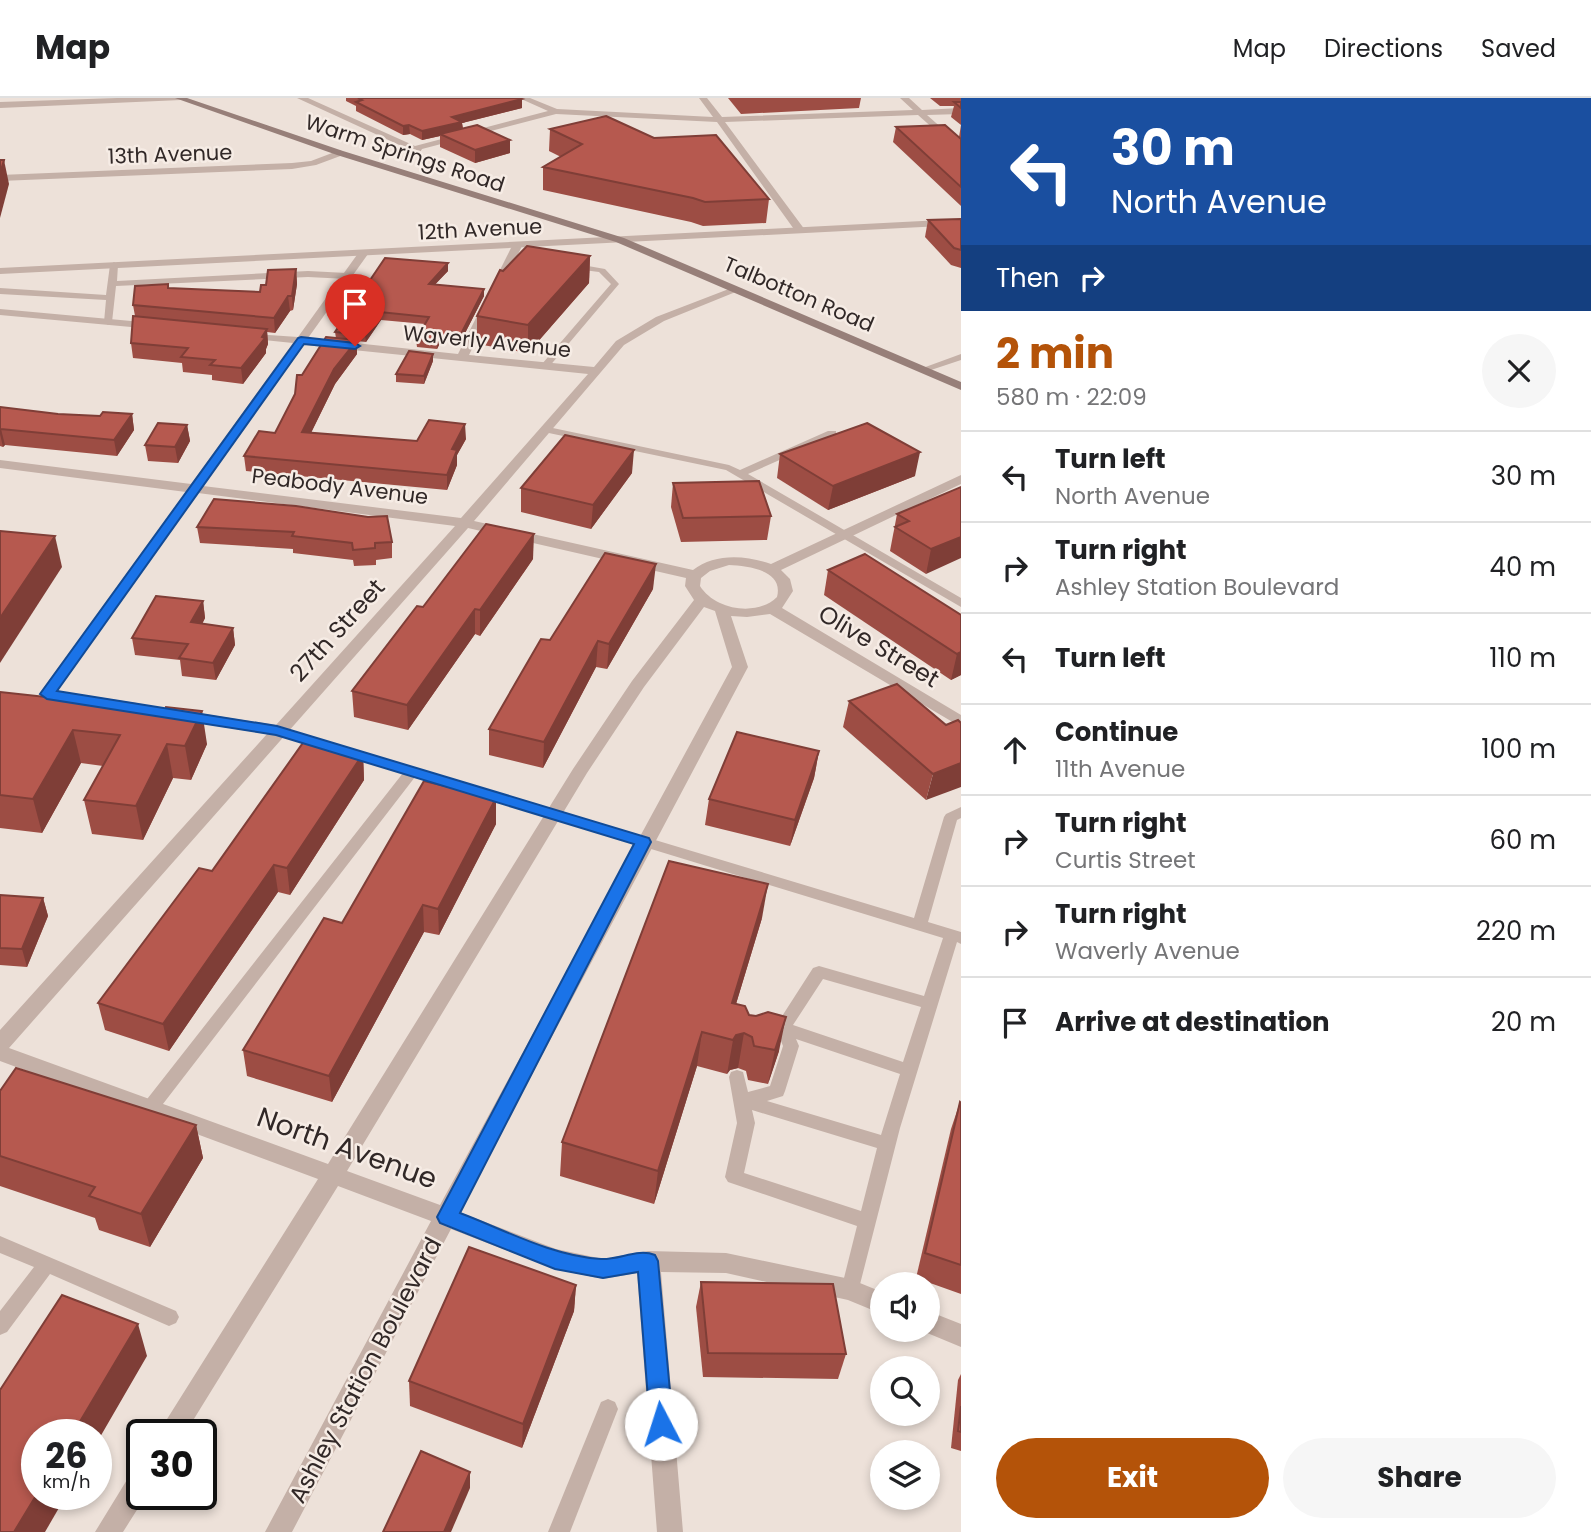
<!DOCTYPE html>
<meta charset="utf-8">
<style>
body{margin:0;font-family:Poppins,sans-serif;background:#f6f6f6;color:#202124;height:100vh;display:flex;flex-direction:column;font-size:26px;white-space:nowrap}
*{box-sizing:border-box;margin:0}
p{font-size:23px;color:#757577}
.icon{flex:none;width:38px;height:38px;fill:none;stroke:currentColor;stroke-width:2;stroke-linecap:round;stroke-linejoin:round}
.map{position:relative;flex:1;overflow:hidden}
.side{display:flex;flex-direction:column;background:#fff;width:630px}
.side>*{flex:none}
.hud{background:#1a4fa0;color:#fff;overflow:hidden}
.buttons{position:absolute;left:870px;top:1174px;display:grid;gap:14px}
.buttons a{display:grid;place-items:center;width:70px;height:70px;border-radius:50%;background:#fff;box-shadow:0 4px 10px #0003;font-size:35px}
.speed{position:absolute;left:21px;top:1321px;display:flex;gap:14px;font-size:35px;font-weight:700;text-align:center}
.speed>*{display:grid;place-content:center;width:91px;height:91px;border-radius:50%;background:#fff;box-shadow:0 4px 10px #0003;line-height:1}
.speed small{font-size:18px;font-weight:400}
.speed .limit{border:4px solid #111;border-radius:10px;background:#fff;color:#111}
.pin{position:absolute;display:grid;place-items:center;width:60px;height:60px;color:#fff;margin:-72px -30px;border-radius:50% 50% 50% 0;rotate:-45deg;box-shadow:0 0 7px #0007}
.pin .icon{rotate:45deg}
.me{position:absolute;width:77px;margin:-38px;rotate:355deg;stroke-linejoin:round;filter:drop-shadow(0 0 5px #0008)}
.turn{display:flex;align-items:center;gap:24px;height:147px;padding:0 35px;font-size:32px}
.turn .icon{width:91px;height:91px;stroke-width:2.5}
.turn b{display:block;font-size:49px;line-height:60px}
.then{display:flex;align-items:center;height:66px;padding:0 35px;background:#0003;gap:14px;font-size:26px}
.round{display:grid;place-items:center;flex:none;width:74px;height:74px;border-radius:37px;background:#f6f6f6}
.overview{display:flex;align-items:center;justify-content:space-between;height:119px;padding:0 35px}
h1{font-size:42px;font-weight:700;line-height:52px;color:#b45309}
.cta{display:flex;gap:14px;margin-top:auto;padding:14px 35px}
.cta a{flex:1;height:80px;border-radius:42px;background:#b45309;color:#fff;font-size:28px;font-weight:700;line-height:80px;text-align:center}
.cta a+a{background:#f6f6f6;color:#202124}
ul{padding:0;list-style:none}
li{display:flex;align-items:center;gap:21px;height:91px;padding:0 35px;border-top:2px solid #e0e0e0}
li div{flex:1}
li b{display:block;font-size:26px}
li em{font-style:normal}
header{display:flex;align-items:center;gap:42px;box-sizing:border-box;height:98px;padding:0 35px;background:#fff;border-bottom:2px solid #e0e0e0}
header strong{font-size:33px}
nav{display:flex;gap:38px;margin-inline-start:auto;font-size:24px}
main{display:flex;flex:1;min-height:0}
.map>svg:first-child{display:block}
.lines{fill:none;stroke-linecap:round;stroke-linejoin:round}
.service{fill:#c4b0a7;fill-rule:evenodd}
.minor{fill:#c4b0a7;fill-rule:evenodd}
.tertiary{fill:#c4b0a7;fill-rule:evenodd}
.secondary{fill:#977f79;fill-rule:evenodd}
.wall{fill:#9d4d44}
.shaded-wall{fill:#7f3e37}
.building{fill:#b6594f;stroke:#7f3e37;stroke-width:2}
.route{fill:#1a73e8;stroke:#114b97;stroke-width:2}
.labels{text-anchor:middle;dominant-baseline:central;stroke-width:5;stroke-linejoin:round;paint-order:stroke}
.far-street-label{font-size:21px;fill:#312827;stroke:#f6ece5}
.street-label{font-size:24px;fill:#312827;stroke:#f6ece5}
.near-street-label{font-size:28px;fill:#312827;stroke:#f6ece5}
</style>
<header>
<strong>Map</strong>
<nav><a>Map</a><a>Directions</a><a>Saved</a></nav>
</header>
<main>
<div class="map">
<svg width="961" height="1434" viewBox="0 0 961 1434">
<rect width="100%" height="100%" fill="#ede1d9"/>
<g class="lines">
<g class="service">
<path d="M114,164L118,167L117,183L308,173L347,175L351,178L347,181L308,179L116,188L112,224L108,227L104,224L106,202L0,196V190L106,197L110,167Z"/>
<path d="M571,165L605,171L619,186L548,270H542V266L611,186L599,174L568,170V166Z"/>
<path d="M961,256V262L925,274L920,271Z"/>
<path d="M548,329L729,367L740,372L828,333H836V337L748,376L961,500V509L726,372L544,334L543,332Z"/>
<path d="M277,628L914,820L944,719L946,716L961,709V720L957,722L928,824L961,834V846L957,844L900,1030L857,1198L850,1201L843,1198L841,1192L857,1128L728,1084L725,1079L737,1025L729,979L731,974L737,972L743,974L748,994L770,988L783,948L779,938L767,942L761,940L759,936L761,932L777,926L813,870L819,868L924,898L943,840L415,679L156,1015L150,1017L144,1015L141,1010L144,1005L403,675L272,635L270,632L272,629ZM823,881L921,909L903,964L793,927ZM796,941L900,976L881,1037L767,1003L783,998L785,993L799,948ZM752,1012L877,1050L861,1113L744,1075L755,1025Z"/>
<path d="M0,1138L176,1213L179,1219L176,1225L169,1228L162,1225L50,1176L7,1234L0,1237V1213L34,1169L0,1155Z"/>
<path d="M608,1301L615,1304L618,1311L570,1434H548L601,1304Z"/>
</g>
<g class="minor">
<path d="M117,0H185L181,2L0,10V4Z"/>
<path d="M297,0H308L415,48L548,13L519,0H530L557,11L713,19L699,0H707L722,19L913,12L900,0H909L922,12L961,10V16L927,17L961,47V55L918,17L725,24L805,132L800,135L796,134L717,24L556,16L422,51L419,56Z"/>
<path d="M340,52L344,55L343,57L316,67L292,71L0,83V77L292,65L311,63Z"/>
<path d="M517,145L522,148L469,257L594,269L616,243L656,219L734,189L743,191L664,223L624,247L474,423L693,472C714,455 746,457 771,466L961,377V386L781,472L790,481L793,493L782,510L961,617V629L770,516L747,519L731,518L748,569L459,1114L556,1151L603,1161L648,1153L726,1155L850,1181L882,1194V1216L848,1202L726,1175L661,1174L683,1434H657L637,1175L603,1181L555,1171L451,1131L292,1434H265L431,1123L338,1088L184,1337H157L318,1081L0,963V932L267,636L179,622L171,617L173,613L179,612L276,627L455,428L198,395L57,593L137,605L139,609L131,614L47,601L39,596L186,394L0,370V362L191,386L293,245L244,240L238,237L240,235L298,239L359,154L363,153L368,156L308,240L458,256L512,148ZM304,247L588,276L461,420L203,388ZM468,430L686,480L685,488L694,502L632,583L573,671L328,1066L9,950ZM729,467C748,468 784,472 777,499C757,519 715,512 700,488L701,480L710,473ZM704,509L715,513L732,569L440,1107L347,1073L587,675L644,589Z"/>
<path d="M0,211L153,225L159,228L153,231L0,217Z"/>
<path d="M928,1213L961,1226V1249L920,1232H928Z"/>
<path d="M142,1368V1396H147L123,1434H95L133,1372Z"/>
</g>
<path class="tertiary" d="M961,121V127L0,176V170Z"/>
<path class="secondary" d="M175,0H187L343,53L624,140L961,284V292L616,144L337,57Z"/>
</g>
<g class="wall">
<path d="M346,0H519L522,10L462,25L463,30L510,42V55L475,65L440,49V38L422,42L410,36L403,37L356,13V8L346,3Z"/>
<path d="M728,0H861L859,10L741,16Z"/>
<path d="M930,0H961V108L893,44L896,29L959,39L961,27L951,19L954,8H940Z"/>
<path d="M550,31L769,101L766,125L703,128L691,124L543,92V69L561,59L549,53Z"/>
<path d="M961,121V170L951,167L925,139L928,122Z"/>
<path d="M590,158L589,185L528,255L477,246V218L503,173Z"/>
<path d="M448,165V173L435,186L484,198L461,243L448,241L445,246L440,245L437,251L417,249L416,242L425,226L381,222L366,244L357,243V256L335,286L311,335L417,343L466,341L457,357V367L447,392L246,373L244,358L275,335L295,296L302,277L336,240L335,234Z"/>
<path d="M296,171L297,186L293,212L290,213L275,235L267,234L268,246L266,251V255L243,286L212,282V277L183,274L182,265L133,260L131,245L135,218L133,207L169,190L260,194L266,187Z"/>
<path d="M433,263L424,286L396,284V276Z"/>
<path d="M0,309L58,316L100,318L132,316L134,332L117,358L5,347L3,349L0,348Z"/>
<path d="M187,327L190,343L178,365L148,363L145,347Z"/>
<path d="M780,356L915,378L828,412L777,380Z"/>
<path d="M632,375L591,431L521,414V390Z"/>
<path d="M673,385L771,418L767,442L681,444L671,409Z"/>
<path d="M961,389L926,476L890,453L897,416Z"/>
<path d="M214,401L392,444V460L376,462V467L354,468L353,462L293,455V451L200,445L197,429Z"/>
<path d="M533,461L480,538L475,536L408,632L354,619L352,593L423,509Z"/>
<path d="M828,472L961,517V577L951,582L824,497Z"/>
<path d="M653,491L607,571L596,569L543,670L489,657V631L550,542Z"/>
<path d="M203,503L205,520L202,526L233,530L235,547L216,582L182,578L180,562L135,557L132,540Z"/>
<path d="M0,594L207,646L191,682L173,680L143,742L92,736L84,702L103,668L81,665L42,735L0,730Z"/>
<path d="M849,603L946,627L926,702L843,629Z"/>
<path d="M819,653L814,680L790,748L705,727L709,701Z"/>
<path d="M363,656L364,682L290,797L278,794L169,953L105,932L98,905L212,773Z"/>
<path d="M496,700V726L439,837L424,834L332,1004L247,978L243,952L342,825Z"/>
<path d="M0,797L43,800L48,818L27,869L0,867Z"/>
<path d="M762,820L736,906L749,917L779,953L768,986L748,982L746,973L738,970L730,972L727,976L697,968L654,1106L560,1078L562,1044Z"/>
<path d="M0,993L196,1027L203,1060L150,1149L99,1132L95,1120L0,1088Z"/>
<path d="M960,1004L961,1005V1196L916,1180L951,1031Z"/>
<path d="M701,1184L846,1256L838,1281L703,1279L696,1209Z"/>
<path d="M576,1187L574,1213L522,1350L410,1308L409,1283Z"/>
<path d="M961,1276V1353L951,1350L958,1282Z"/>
</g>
<g class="shaded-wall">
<path d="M522,1V10L462,25L463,33L440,36V38L422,42V33L452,19Z"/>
<path d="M409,27L410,36L403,37V28Z"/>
<path d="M510,42V55L475,65V52Z"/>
<path d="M4,62L9,86L0,120V76Z"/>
<path d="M590,158L589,185L528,255V227Z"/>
<path d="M448,165V173L429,193V186Z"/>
<path d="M296,171L297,186L293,212L292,198Z"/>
<path d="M484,191V198L461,243V236Z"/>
<path d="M288,198L290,213L275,235L274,220Z"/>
<path d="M380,214L381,222L366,244L365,237Z"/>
<path d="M267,231L268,246L266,251V255L243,286L241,270Z"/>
<path d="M448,233V241L445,246V238Z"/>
<path d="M440,238V245L437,251V244Z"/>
<path d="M357,242V256L335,286L304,349L302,334L334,271Z"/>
<path d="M433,256V263L424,286V278Z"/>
<path d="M132,316L134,332L117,358L114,342Z"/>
<path d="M465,326L466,341L457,357V367L447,392V377L452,351Z"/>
<path d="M187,327L190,343L178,365L175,349Z"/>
<path d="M1,331L5,347L3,349L0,336V332Z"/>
<path d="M634,352L632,375L591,431L593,407Z"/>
<path d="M920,354L915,378L828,412L833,388Z"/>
<path d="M534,436L533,461L480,538V512Z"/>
<path d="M55,438L62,469L0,565V520Z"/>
<path d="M961,439V460L926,476L931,451Z"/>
<path d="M656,466L653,491L607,571L609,546Z"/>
<path d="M203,503L205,520L194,542L191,524Z"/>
<path d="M475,511V536L408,632L407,607Z"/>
<path d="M233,530L235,547L216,582L213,565Z"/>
<path d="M598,543L596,569L543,670L544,644Z"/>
<path d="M961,554V577L951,582L957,556Z"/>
<path d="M202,613L207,646L191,682L185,648Z"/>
<path d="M73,632L81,665L42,735L33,701Z"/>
<path d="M167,646L173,680L143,742L136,708Z"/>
<path d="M819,653L814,680L790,748L795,722Z"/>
<path d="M363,656L364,682L290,797L287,770Z"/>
<path d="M961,665V689L926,702L933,676Z"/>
<path d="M496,700V726L439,837L438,811Z"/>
<path d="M274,767L278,794L169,953L163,926Z"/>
<path d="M768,786L762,820L726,939L732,905Z"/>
<path d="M43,800L48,818L27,869L22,851Z"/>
<path d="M423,807L424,834L332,1004L329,978Z"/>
<path d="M786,919L779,953L768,986L775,952Z"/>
<path d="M702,934L697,968L654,1106L658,1073Z"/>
<path d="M744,935L738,970L730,972L727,976L733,942L736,937Z"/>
<path d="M196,1027L203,1060L150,1149L141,1116Z"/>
<path d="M576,1187L574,1213L522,1350L523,1326Z"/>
<path d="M138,1226L147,1258L96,1346V1337H72Z"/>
<path d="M470,1374V1390L451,1434H444Z"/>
<path d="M37,1396H67L45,1434H14Z"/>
</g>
<g class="building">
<path d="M358,0H519L522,1L452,19L462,24L422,33L409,27L403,28L356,4L362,2Z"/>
<path d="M954,4H961V10Z"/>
<path d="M606,18L654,40L716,37L769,101L705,104L693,100L543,69L582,46L550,31Z"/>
<path d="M477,27L510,42L475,52L440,36Z"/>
<path d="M945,27L961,41V89L896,29Z"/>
<path d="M0,62H4L0,76Z"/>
<path d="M961,121V152L954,150L928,122Z"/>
<path d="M527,148L590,158L528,227L477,218L500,172L503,173Z"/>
<path d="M385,160L448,165L429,186L484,191L461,236L448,233L445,238H440L437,244L416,242L429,219L380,214L365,237L335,234Z"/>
<path d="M296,171L292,198H288L274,220L133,207L135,188L168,186V190L260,194L261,187H266L268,172Z"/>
<path d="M133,218L267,231L262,239L265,240L241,270L210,267L215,262L181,259L188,250L131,245Z"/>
<path d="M326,239L357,242L334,271L302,334L417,343L429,322L465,326L452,351L457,352L447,377L244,358L259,333L275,335L295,296L297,277H302Z"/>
<path d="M409,253L433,256L424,278L396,276Z"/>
<path d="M0,309L58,316L100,318L103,314L132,316L114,342L1,331L0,332Z"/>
<path d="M158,325L187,327L175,349L145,347Z"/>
<path d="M867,325L920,354L833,388L780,356Z"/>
<path d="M565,337L634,352L593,407L521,390Z"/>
<path d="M759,383L771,418L683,420L673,385Z"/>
<path d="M961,389V439L931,451L895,429L909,423L897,416Z"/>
<path d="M214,401L296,408L368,419L387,418L392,444L375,445V450L353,452L352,445L292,438L294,434L197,429Z"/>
<path d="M486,426L534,436L480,512L475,511L407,607L352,593L417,508L423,509Z"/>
<path d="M0,433L55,438L0,520Z"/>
<path d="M605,455L656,466L609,546L598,543L544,644L489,631L541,541L550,542Z"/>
<path d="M865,456L961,517V554L957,556L828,472Z"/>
<path d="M156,498L203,503L191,524L233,530L213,565L179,560L188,546L132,540Z"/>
<path d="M897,586L946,627L958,622L961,625V665L933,676L849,603Z"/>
<path d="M0,594L165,612L166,609L202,613L185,648L167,646L136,708L84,702L120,637L73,632L33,701L0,697Z"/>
<path d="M737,634L819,653L795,722L709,701Z"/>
<path d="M305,642L363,656L287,770L274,767L163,926L98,905L199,770L212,773Z"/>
<path d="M424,683L496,700L438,811L423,807L329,978L243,952L324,820L342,825Z"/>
<path d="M669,763L768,786L732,905L745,908L749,917L756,918L768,914L786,919L775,952L754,948L752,939L744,935L736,937L733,942L702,934L658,1073L562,1044Z"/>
<path d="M0,797L43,800L22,851L0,850Z"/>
<path d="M16,970L196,1027L141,1116L89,1098L95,1089L0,1058V993Z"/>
<path d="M960,1004L961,1005V1167L925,1155Z"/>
<path d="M469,1149L576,1187L523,1326L409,1283Z"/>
<path d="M701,1184L833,1186L846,1256L708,1255Z"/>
<path d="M62,1197L138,1226L72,1337H37V1396L14,1434H0V1292Z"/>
<path d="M961,1308V1334L958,1333Z"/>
<path d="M421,1353L470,1374L444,1434H383Z"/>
</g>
<path class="route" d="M301,239L355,245L360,248L355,251L304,246L57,593L277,628L649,740L651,744L460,1115C505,1132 552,1158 601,1161C619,1162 638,1150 655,1157L658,1163L673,1326L669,1334L661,1337L653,1334L650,1326L638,1174L603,1180L555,1171L440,1125L437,1119L634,746L276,637L47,601L40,596L298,240Z"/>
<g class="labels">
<g class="far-street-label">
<text transform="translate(405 55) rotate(18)">Warm Springs Road</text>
<text transform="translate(170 56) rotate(-2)">13th Avenue</text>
<text transform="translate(480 131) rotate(-3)">12th Avenue</text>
<text transform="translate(799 196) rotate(23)">Talbotton Road</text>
<text transform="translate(487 243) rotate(6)">Waverly Avenue</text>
<text transform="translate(340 388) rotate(7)">Peabody Avenue</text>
</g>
<g class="street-label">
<text transform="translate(337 532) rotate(-48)">27th Street</text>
<text transform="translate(879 548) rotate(31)">Olive Street</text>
<text transform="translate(365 1272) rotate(-62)">Ashley Station Boulevard</text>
</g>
<g class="near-street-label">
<text transform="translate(347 1050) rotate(20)">North Avenue</text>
</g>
</g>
</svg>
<div class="buttons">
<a><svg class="icon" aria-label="sound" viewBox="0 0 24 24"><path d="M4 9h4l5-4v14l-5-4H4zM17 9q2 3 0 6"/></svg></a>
<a><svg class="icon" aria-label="search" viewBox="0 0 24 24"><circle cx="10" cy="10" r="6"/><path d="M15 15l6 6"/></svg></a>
<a><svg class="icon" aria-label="layers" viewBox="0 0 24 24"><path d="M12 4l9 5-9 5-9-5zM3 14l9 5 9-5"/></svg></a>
</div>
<div class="speed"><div>26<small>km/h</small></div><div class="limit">30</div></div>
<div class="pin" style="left:355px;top:248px;background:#d93025"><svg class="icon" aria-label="arrive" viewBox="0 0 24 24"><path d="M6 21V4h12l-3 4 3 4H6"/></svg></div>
<svg class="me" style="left:661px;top:1326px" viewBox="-20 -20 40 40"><circle r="19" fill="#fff"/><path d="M0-13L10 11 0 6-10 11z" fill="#1a73e8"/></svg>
</div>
<section class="side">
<div class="hud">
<div class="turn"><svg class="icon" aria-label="left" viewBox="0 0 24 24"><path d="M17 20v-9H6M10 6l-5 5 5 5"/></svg><div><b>30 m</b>North Avenue</div></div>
<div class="then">Then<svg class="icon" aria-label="right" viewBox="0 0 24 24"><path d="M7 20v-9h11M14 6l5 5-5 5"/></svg></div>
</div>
<div class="overview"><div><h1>2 min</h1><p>580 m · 22:09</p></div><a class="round"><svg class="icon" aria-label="close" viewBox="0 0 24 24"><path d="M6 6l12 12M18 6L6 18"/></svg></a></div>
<ul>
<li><svg class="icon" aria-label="left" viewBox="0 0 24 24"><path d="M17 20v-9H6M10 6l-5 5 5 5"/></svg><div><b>Turn left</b><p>North Avenue</p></div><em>30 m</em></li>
<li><svg class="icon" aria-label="right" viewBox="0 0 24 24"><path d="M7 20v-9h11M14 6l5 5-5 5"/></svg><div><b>Turn right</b><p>Ashley Station Boulevard</p></div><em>40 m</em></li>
<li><svg class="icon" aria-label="left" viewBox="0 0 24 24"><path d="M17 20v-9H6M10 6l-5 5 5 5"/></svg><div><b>Turn left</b></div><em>110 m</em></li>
<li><svg class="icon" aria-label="ahead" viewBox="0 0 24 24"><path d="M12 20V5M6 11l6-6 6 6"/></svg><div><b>Continue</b><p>11th Avenue</p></div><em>100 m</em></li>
<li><svg class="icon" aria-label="right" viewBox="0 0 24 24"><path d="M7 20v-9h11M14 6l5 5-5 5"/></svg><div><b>Turn right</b><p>Curtis Street</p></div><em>60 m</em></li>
<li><svg class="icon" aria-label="right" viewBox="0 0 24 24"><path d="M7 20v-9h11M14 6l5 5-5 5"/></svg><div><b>Turn right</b><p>Waverly Avenue</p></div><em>220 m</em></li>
<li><svg class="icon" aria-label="arrive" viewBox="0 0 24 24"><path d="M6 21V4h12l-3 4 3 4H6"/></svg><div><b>Arrive at destination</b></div><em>20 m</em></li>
</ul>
<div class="cta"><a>Exit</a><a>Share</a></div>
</section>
</main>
